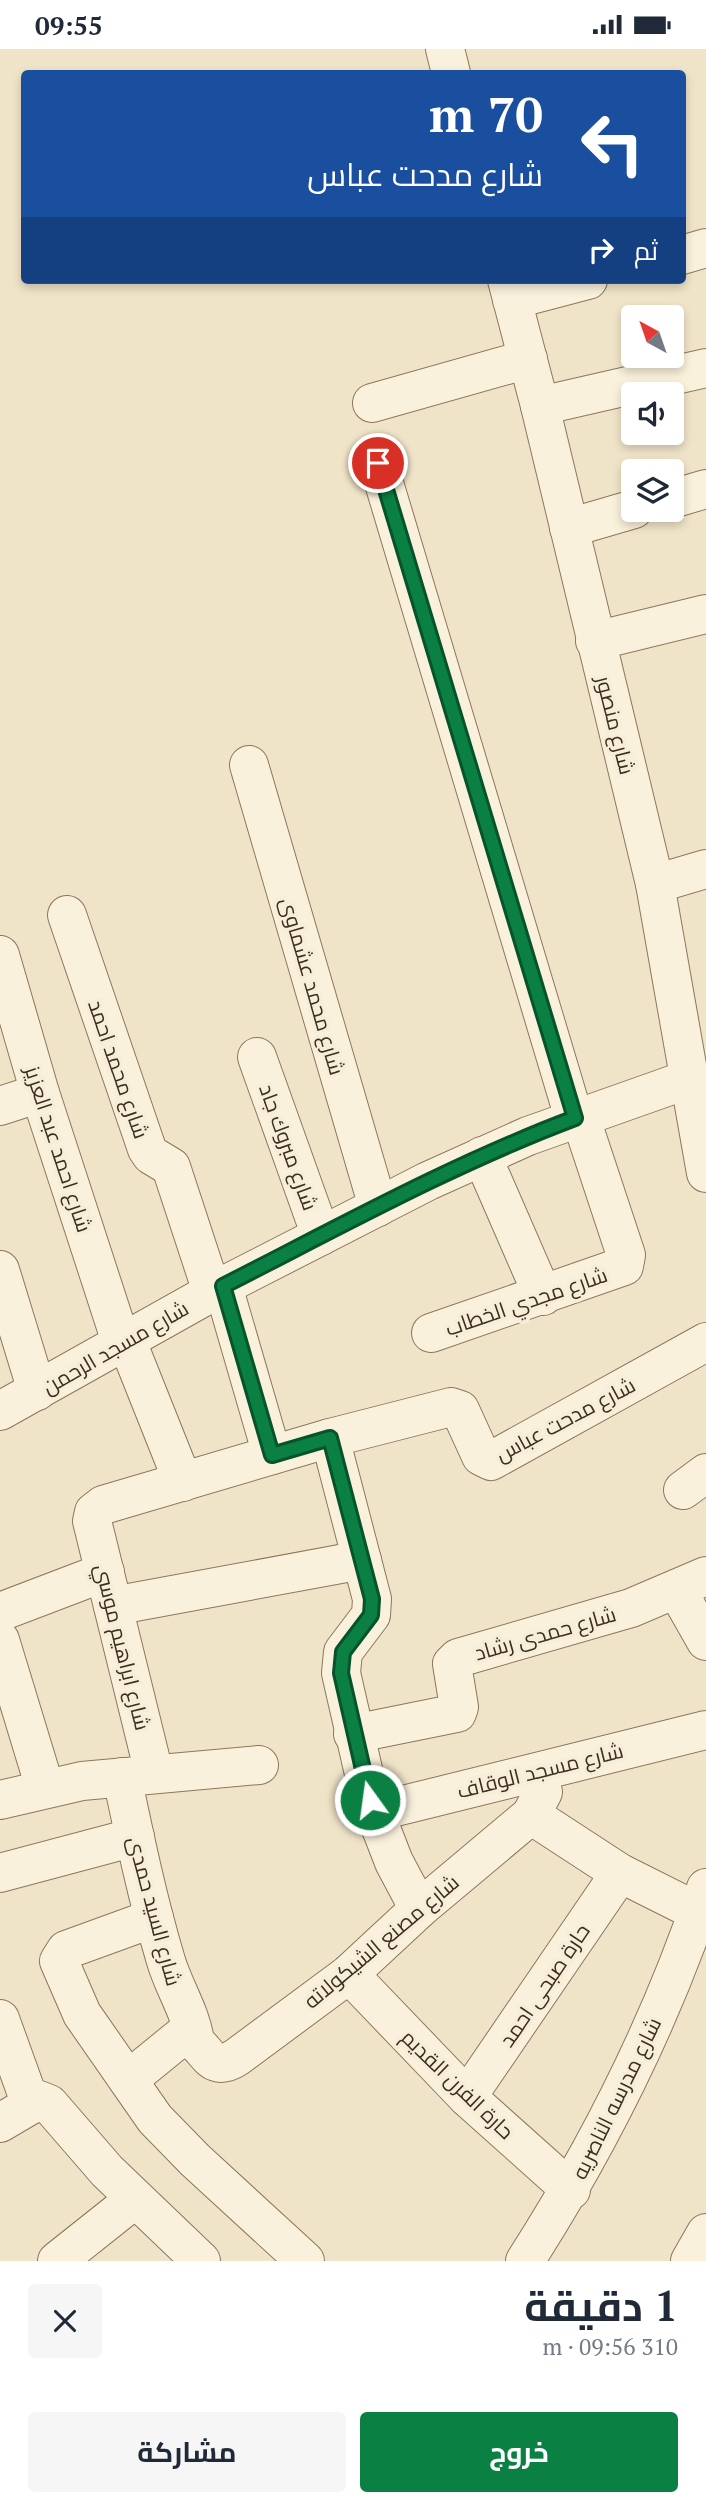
<!DOCTYPE html>
<html lang="ar">
<meta charset="utf-8">
<style>
body{margin:0;font-family:"PT Serif",Cairo,serif;background:#f6f6f7;color:#1f2937;direction:rtl;height:100vh;display:flex;flex-direction:column;font-size:26px;white-space:nowrap}
*{box-sizing:border-box;margin:0}
p{font-size:23px;color:#747a83}
.icon{flex:none;width:38px;height:38px;fill:none;stroke:currentColor;stroke-width:2;stroke-linecap:round;stroke-linejoin:round}
.map{position:relative;height:2212px;overflow:hidden;direction:ltr}
.side{display:flex;flex-direction:column;background:#fff;flex:1}
.side>*{flex:none}
.guide{position:absolute;left:21px;top:21px;width:665px;height:214px;border-radius:7px;box-shadow:0 4px 10px #0003;direction:rtl;background:#1a4fa0;color:#fff;overflow:hidden}
.needle{width:46px;rotate:320deg}
.fabs{position:absolute;left:621px;top:256px;display:grid;gap:14px}
.fabs a{display:grid;place-items:center;width:63px;height:63px;border-radius:7px;background:#fff;box-shadow:0 4px 10px #0003;font-size:35px}
.pin{position:absolute;display:grid;place-items:center;width:60px;height:60px;color:#fff;margin:-30px;border:4px solid #fff;border-radius:50%;box-shadow:0 2px 7px #0007}
.me{position:absolute;width:77px;margin:-38px;rotate:346deg;stroke-linejoin:round;filter:drop-shadow(0 0 5px #0008)}
.turn{display:flex;align-items:center;gap:24px;height:147px;padding:0 28px;font-size:32px}
.turn .icon{width:91px;height:91px;stroke-width:2.5}
.turn b{display:block;font-size:49px;line-height:60px}
.then{display:flex;align-items:center;height:66px;padding:0 28px;background:#0003;gap:14px;font-size:26px}
.round{display:grid;place-items:center;flex:none;width:74px;height:74px;border-radius:7px;background:#f6f6f7}
.head{display:flex;align-items:center;justify-content:space-between;height:119px;padding:0 28px}
h1{font-size:42px;font-weight:700;line-height:52px}
.button{display:flex;gap:14px;margin-top:auto;padding:14px 28px}
.button a{flex:1;height:80px;border-radius:7px;background:#0b8043;color:#fff;font-size:28px;font-weight:700;line-height:80px;text-align:center}
.button a+a{background:#f6f6f7;color:#1f2937}
.status{display:flex;justify-content:space-between;align-items:center;height:49px;padding:0 35px;background:#fff;direction:ltr}
.status svg{height:19px;fill:currentColor}
.map>svg:first-child{display:block}
.lines{fill:none;stroke-linecap:round;stroke-linejoin:round}
.street-casing{stroke:#8d765c;stroke-width:40}
.street{stroke:#faf1dc;stroke-width:38}
.route-casing{stroke:#07532c;stroke-width:18}
.route{stroke:#0b8043;stroke-width:12}
.labels{text-anchor:middle;dominant-baseline:central;stroke-width:7;stroke-linejoin:round;paint-order:stroke}
.street-label{font-size:21px;fill:#3d2e20;stroke:#f7eed8}
</style>
<div class="status"><b>09:55</b><svg viewBox="0 0 49 12"><path d="M0 12V9h3v3zM5 12V6h3v6zM10 12V3h3v9zM15 12V0h3v12zM26 1h20v11H26zM47 4h2v5h-2z"/></svg></div>
<div class="map">
<svg width="706" height="2212" viewBox="0 0 706 2212">
<rect width="100%" height="100%" fill="#f0e4c8"/>
<g class="lines">
<defs>
<g id="street">
<path d="M445,0L451,24"/>
<path d="M682,206L706,199"/>
<path d="M507,231L540,357L655,835L706,1124"/>
<path d="M512,251L588,231"/>
<path d="M372,354L528,310"/>
<path d="M540,357L706,319"/>
<path d="M378,414L574,1069"/>
<path d="M672,450L706,440"/>
<path d="M569,479L634,460"/>
<path d="M595,592L706,565"/>
<path d="M249,716L378,1158"/>
<path d="M655,835L706,820"/>
<path d="M67,866L147,1100L151,1106L171,1118L212,1243"/>
<path d="M0,906L40,1044L121,1293"/>
<path d="M257,1008L321,1187"/>
<path d="M0,1057L40,1044"/>
<path d="M482,1107L543,1247"/>
<path d="M0,1221L37,1342"/>
<path d="M223,1237L272,1406"/>
<path d="M431,1284L624,1217L626,1206L580,1067"/>
<path d="M126,1290L183,1433"/>
<path d="M0,1362L223,1237L428,1132L528,1087L689,1030"/>
<path d="M330,1389L372,1550L371,1566L343,1603L341,1624L370,1751L394,1813L419,1860"/>
<path d="M683,1441L706,1424"/>
<path d="M677,1541L706,1592"/>
<path d="M113,1557L362,1511"/>
<path d="M0,1563L105,1523"/>
<path d="M0,1591L45,1739"/>
<path d="M353,1685L457,1664L459,1658L452,1615L458,1609L631,1559L706,1527"/>
<path d="M154,1724L92,1472L94,1463L103,1456L330,1389L451,1358L460,1361L481,1407L491,1412L706,1293"/>
<path d="M122,1728C135,1790 148,1852 166,1912C174,1939 192,1966 195,1993"/>
<path d="M543,1743L531,1766L620,1824L698,1863"/>
<path d="M0,1751L82,1732L259,1716"/>
<path d="M375,1763L706,1681"/>
<path d="M0,1824L135,1788"/>
<path d="M154,1869L66,1901L59,1912L82,1965L155,2070L195,2111L305,2212"/>
<path d="M349,1925L467,2048L571,2141"/>
<path d="M0,1970L31,2056"/>
<path d="M128,2031L182,1987C208,1991 206,2028 237,2008L349,1925L419,1860L531,1766"/>
<path d="M467,2048L620,1824"/>
<path d="M0,2074L39,2051L49,2055L107,2122L201,2212"/>
<path d="M57,2212L135,2150"/>
<path d="M525,2212C600,2095 662,1971 706,1839"/>
<path d="M690,2212L706,2184"/>
</g>
</defs>
<use href="#street" class="street-casing"/>
<use href="#street" class="street"/>
</g>
<g class="lines">
<defs>
<path id="route" d="M370,1751L341,1624L343,1603L371,1566L372,1550L330,1389L272,1406L223,1237C339,1178 453,1115 575,1069L378,414"/>
</defs>
<use href="#route" class="route-casing"/>
<use href="#route" class="route"/>
</g>
<g class="labels">
<g class="street-label">
<text transform="translate(616 676) rotate(76)">شارع منصور</text>
<text transform="translate(313 937) rotate(74)">شارع محمد عشماوى</text>
<text transform="translate(119 1020) rotate(71)">شارع محمد احمد</text>
<text transform="translate(289 1098) rotate(70)">شارع مبروك جاد</text>
<text transform="translate(59 1100) rotate(72)">شارع احمد عبد العزيز</text>
<text transform="translate(526 1252) rotate(-19)">شارع مجدي الخطاب</text>
<text transform="translate(115 1298) rotate(-30)">شارع مسجد الرحمن</text>
<text transform="translate(565 1370) rotate(-28)">شارع مدحت عباس</text>
<text transform="translate(545 1584) rotate(-16)">شارع حمدى رشاد</text>
<text transform="translate(123 1598) rotate(76)">شارع ابراهيم موسي</text>
<text transform="translate(540 1721) rotate(-14)">شارع مسجد الوقاف</text>
<text transform="translate(155 1862) rotate(75)">شارع السيد حمدى</text>
<text transform="translate(381 1892) rotate(-40)">شارع مصنع الشيكولاته</text>
<text transform="translate(544 1936) rotate(-56)">حارة صبحى احمد</text>
<text transform="translate(458 2035) rotate(44)">حارة الفرن القديم</text>
<text transform="translate(616 2049) rotate(-64)">شارع مدرسه الناصريه</text>
</g>
</g>
</svg>
<div class="fabs">
<a><svg class="needle" viewBox="-14 -14 28 28"><path d="M0-13l5 13h-10z" fill="#e53935"/><path d="M0 13l5-13h-10z" fill="#747a83"/></svg></a>
<a><svg class="icon" aria-label="sound" viewBox="0 0 24 24"><path d="M4 9h4l5-4v14l-5-4H4zM17 9q2 3 0 6"/></svg></a>
<a><svg class="icon" aria-label="layers" viewBox="0 0 24 24"><path d="M12 4l9 5-9 5-9-5zM3 14l9 5 9-5"/></svg></a>
</div>
<div class="pin" style="left:378px;top:414px;background:#d93025"><svg class="icon" aria-label="arrive" viewBox="0 0 24 24"><path d="M6 21V4h12l-3 4 3 4H6"/></svg></div>
<svg class="me" style="left:370px;top:1751px" viewBox="-20 -20 40 40"><circle r="17" fill="#0b8043" stroke="#fff" stroke-width="3"/><path d="M0-11L8 9 0 5-8 9z" fill="#fff"/></svg>
<div class="guide">
<div class="turn"><svg class="icon" aria-label="left" viewBox="0 0 24 24"><path d="M17 20v-9H6M10 6l-5 5 5 5"/></svg><div><b>70 m</b>شارع مدحت عباس</div></div>
<div class="then">ثم<svg class="icon" aria-label="right" viewBox="0 0 24 24"><path d="M7 20v-9h11M14 6l5 5-5 5"/></svg></div>
</div>
</div>
<section class="side">
<div class="head"><div><h1>1 دقيقة</h1><p>310 m · 09:56</p></div><a class="round"><svg class="icon" aria-label="close" viewBox="0 0 24 24"><path d="M6 6l12 12M18 6L6 18"/></svg></a></div>
<div class="button"><a>خروج</a><a>مشاركة</a></div>
</section>
